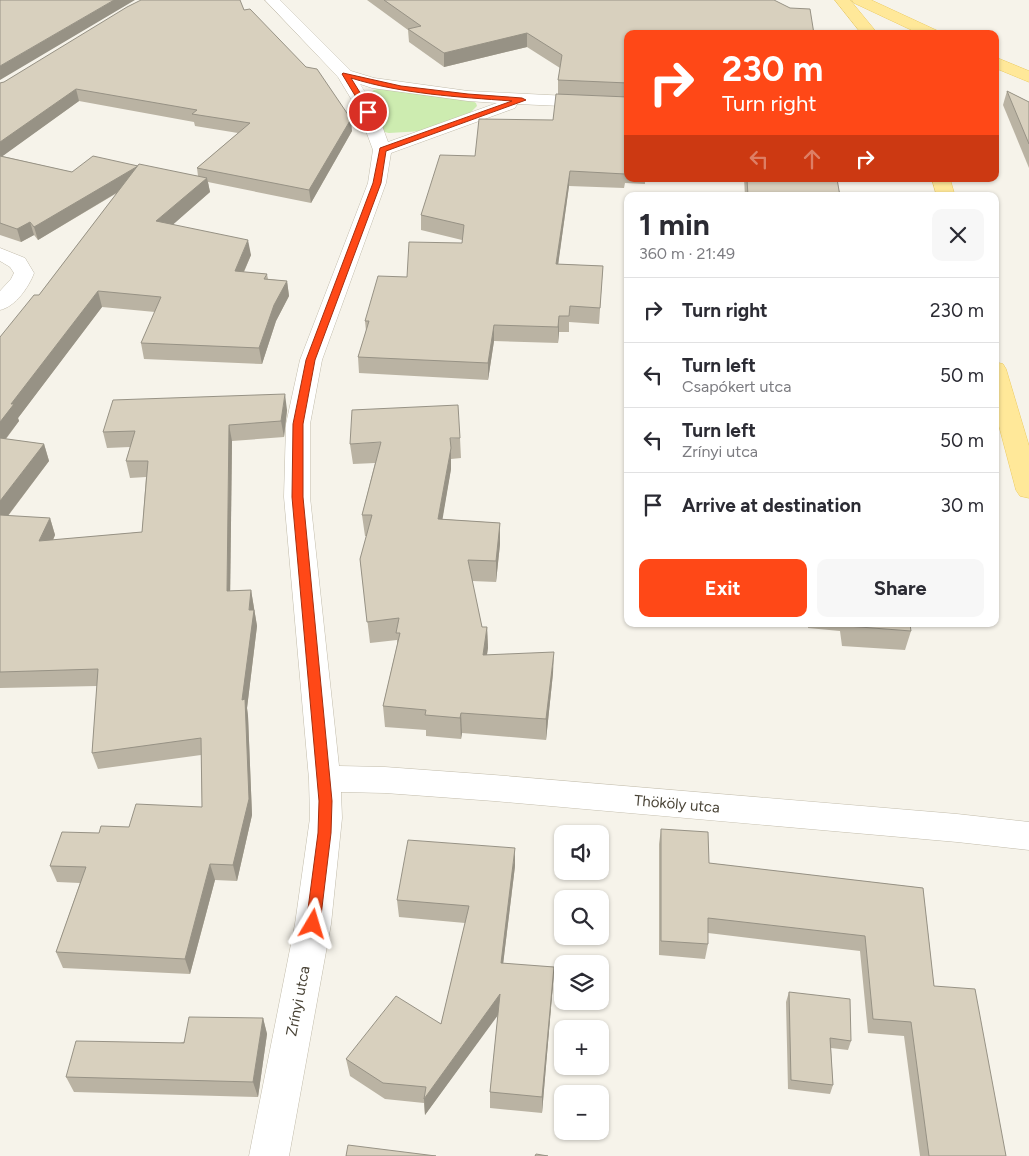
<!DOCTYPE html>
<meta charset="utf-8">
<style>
body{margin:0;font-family:Figtree,sans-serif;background:#f7f7f7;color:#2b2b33;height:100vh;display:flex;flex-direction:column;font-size:19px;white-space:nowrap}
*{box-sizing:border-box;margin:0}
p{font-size:16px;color:#7c7c81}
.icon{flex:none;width:28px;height:28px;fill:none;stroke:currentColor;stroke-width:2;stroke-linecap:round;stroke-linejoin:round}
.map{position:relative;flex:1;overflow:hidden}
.panel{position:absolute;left:624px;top:192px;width:375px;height:435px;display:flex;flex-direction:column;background:#fff;border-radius:10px;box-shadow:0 1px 4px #0004}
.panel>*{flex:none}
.guide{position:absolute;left:624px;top:30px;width:375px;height:152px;border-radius:10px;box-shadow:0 1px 4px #0004;background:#ff4817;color:#fff;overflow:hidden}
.buttons{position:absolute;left:554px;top:825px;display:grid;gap:10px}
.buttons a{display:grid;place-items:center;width:55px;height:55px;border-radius:10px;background:#fff;box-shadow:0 1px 4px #0004;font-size:25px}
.pin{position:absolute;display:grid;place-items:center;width:42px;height:42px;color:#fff;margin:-21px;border:2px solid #fff;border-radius:50%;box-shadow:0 1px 5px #0007}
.me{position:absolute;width:55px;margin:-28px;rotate:7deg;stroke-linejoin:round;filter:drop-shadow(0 0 4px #0008)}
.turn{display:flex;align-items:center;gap:18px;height:105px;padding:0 15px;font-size:22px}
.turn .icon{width:65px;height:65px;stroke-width:2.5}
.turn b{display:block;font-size:35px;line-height:42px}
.lanes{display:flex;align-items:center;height:48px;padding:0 15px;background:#0003;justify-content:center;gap:25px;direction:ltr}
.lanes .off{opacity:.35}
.round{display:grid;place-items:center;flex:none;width:52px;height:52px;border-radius:10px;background:#f7f7f7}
.summary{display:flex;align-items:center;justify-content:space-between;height:85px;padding:0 15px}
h1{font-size:30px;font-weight:700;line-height:38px}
.action{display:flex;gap:10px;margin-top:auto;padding:10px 15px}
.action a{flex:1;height:58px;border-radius:10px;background:#ff4817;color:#fff;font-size:20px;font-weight:700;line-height:58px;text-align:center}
.action a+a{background:#f7f7f7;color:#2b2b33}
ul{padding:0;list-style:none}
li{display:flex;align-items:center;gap:15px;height:65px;padding:0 15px;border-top:1px solid #e1e1e2}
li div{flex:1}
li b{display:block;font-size:19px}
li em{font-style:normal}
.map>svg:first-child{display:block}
.green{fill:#cdecb0}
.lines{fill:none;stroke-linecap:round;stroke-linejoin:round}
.minor-casing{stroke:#c2bcab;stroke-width:1}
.major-casing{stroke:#eccb62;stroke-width:1}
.minor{fill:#fff;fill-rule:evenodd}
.major{fill:#ffe899;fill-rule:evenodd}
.wall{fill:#bab3a3;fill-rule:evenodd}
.shaded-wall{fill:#979285}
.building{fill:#d8d0be;stroke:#979285}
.route{fill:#ff4817;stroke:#a62f0f}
.labels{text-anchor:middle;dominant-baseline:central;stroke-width:5;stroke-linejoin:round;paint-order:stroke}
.street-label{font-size:15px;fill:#4a4437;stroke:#fff}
</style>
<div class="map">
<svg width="1029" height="1156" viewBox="0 0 1029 1156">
<rect width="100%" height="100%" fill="#f6f3ea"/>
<path class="green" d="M381,88L471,100L476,103L477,106L470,113L423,131L389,133L384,132L367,95L374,90Z"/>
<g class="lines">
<defs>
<g id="minor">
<path d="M265,0H280L351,71L374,78L468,91L628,99V109L517,104L515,108L391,153L386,183L322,360L310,424V497L339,766L385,767L494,775L957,814L1029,822V850L957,842L494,801L385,793L341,792L342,818L331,924L289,1156H249L295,924L310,818L309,779L284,497L286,424L300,360L368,183L373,150L359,112L338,77ZM360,84L372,88L468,101L497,103L388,142L377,112Z"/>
<path d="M0,248L25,258L34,273C29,287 15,307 0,310V291L11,279L14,273L10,267L0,261Z"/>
</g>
<g id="major">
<path d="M835,0H850L878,34H862Z"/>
<path d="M852,0H871L938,31L941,34H920L854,3Z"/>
<path d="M995,57L1029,71V82L995,68Z"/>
<path d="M932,179H950L955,196H937Z"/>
<path d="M995,362L1003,364L1006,369L1029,446V498L1020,496L1016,490L995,411Z"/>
</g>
</defs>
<use href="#minor" class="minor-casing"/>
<use href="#major" class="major-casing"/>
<use href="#minor" class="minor"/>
<use href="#major" class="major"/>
</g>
<g class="wall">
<path d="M367,0H774L628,34V179H645V184L625,183L624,188L569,186L558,264L603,266L599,324L569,322V332H559L558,343L494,341L488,380L359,373L358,357L366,331L365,321L407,277L462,243V240L421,230V215L475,156L553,120L558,94V80L560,68L527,47L444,67L409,42L408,30Z"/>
<path d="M244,10L352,131L311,203L208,182L210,192L173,224L251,255L244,272L267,274L268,279L287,281L289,296L276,321L262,364L144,359L141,343L155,312L102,307L18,418L19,421L6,439L44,444L49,461L8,516L50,518L55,535L53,540L142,532L146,477L130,478L126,461L130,447L107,448L103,432L287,410L284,437L232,441L230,591L251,590L257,626L247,708L248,716L252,815L237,881L215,880L190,974L63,968L56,952L80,883L57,882L50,866L99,833L129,827L202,807L201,755L98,769L92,753L97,686L0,688V337L39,295L117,193L38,240L34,235L21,242L0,235V83L4,82ZM79,101L194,122L195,126L238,133L197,168L198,176L138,166L72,172L2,156Z"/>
<path d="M1007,91L1029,102V168L1003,105Z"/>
<path d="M744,179H837L840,196H745Z"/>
<path d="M460,438L461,458L451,459V469L442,519L500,523V544L496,582L472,581L482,627H487L488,648L487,655L553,673L546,740L462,733L461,739L426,736V730L385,727L383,706L397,645V640L370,643L360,559L367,536H365L362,515L375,463L353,464L350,444Z"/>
<path d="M808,624H910L911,631L905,650L842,646L840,631L808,628Z"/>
<path d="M661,829L709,863L923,888L934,986L1006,1156H920L904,1036L868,1033L860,951L708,933V944L705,959L659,955V844Z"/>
<path d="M515,866L503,964L554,967L553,984L542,1113L490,1108V1092L498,1014L425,1115L424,1103L385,1099L350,1076L346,1059L441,1024L465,923L399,917L397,900Z"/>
<path d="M789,992L851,1041L848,1050L831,1048L833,1085L830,1094L788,1089L786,1002Z"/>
<path d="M263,1018L267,1034L258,1097L74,1092L66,1077Z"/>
</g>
<g class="shaded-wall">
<path d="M114,0H135L0,80V66Z"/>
<path d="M527,33V47L444,67V53Z"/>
<path d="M76,89L79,101L0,158V142Z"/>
<path d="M351,119L352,131L311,203L309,190Z"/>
<path d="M138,166L141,178L38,240L34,227Z"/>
<path d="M570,171L569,186L556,280V264Z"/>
<path d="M207,178L210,192L160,236L156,221Z"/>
<path d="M30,222L34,235L21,242L17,229Z"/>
<path d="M248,240L251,255L237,287L235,271Z"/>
<path d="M287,281L289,296L276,321L262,364L259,348L274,305Z"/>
<path d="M98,291L102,307L18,418L19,421L0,446V422L11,404Z"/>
<path d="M559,316V332L558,343V327Z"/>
<path d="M494,325V341L488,380V363Z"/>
<path d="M285,394L287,410L284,437L281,421Z"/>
<path d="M229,425L232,441L230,608L227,591Z"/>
<path d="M44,444L49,461L0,526V501Z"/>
<path d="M451,448V469L439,540L438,519Z"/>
<path d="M50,518L55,535L45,558L39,541Z"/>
<path d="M500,523V544L496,582V561Z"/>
<path d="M251,590L257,626L247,708L248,716L252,815L237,881L233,865L242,700Z"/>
<path d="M487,627L488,648L483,676V655Z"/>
<path d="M554,652L553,673L546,740V719Z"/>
<path d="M461,713L462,733L461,739L460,718Z"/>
<path d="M515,848V866L501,981V963Z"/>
<path d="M210,864L215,880L190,974L185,959Z"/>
<path d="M554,967L553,984L542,1113V1097Z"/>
<path d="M500,994L501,1011L425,1115L424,1099Z"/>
<path d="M263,1018L267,1034L258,1097L253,1082Z"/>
</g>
<g class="building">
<path d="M0,0H114L0,66Z"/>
<path d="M141,0H240L244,10L250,9L306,67L317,69L351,119L309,190L197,168L250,123L192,114L197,110L76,89L0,142V83L4,82L127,7Z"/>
<path d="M384,0H774L790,8L810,9L814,34H628V83L558,80L562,55L527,33L444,53L408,29L421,26Z"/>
<path d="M1007,91L1029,102V144Z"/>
<path d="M556,94L628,97V169H626L625,174L570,171L556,264L603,266L600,308L570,306L569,316H559L558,327L494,325L488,363L358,357L369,321H365L378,276L407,277L409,242L462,243L464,225L421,215L440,155L475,156L479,119L553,120Z"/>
<path d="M0,156L72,172L93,156L138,166L34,227L30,222L17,229L0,223Z"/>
<path d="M139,164L207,178L156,221L248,240L235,271L267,274L264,279L287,281L274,305L259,348L141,343L161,297L98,291L11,404H14L0,422V337L34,295H39Z"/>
<path d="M747,179H837L840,196H748Z"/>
<path d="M285,394L281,421L229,425L227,591L251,590L249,610H254L242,700L245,699L249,799L233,865L210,864L185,959L56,952L86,867L50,866L62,832L99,833L101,826L129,827L136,804L202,807L201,738L92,753L98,669L0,672V515L50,518L39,541L142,532L148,461H126L135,431L103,432L113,400Z"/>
<path d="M458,405L460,438H450L451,448L438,519L500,523L496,561L468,560L482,627H487L483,655L554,652L546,719L461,713L460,718L425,715L426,710L383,706L400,633H396L399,618L367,622L360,559L372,515H362L381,442L350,444L352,410Z"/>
<path d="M0,438L44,444L0,501Z"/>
<path d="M846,624H910L911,631L847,626Z"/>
<path d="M661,829L708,832L709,863L923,888L934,986L975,989L1006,1156H929L911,1022L873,1019L865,936L708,918V944L661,941Z"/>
<path d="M408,840L515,848L501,963L554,967L542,1097L490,1092L500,994L424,1099L426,1087L383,1083L346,1059L396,996L441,1024L469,906L397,900Z"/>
<path d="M789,992L850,999L851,1041L830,1038L833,1085L791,1080Z"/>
<path d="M189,1017L263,1018L253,1082L66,1077L76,1041L184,1043Z"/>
<path d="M348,1145L436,1156H346Z"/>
<path d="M536,1154L548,1156H535Z"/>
</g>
<path class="route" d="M343,73L401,86L468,94L522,98L526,100L386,151L381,183L315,360L303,424V497L332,801L331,833L320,924L318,928L313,930L308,928L306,924L318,833L319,801L292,497L293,424L306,360L373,183L380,148L512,101C458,97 402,94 351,78L372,112L368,114L365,112L342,74Z"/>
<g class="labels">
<g class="street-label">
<text transform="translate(677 804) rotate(5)">Thököly utca</text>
<text transform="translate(298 1001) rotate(-79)">Zrínyi utca</text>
</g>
</g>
</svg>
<div class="buttons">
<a><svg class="icon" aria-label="sound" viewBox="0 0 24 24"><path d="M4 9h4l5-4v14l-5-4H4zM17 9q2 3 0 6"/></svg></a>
<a><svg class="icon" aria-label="search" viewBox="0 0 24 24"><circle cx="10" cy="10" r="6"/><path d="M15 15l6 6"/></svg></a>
<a><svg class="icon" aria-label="layers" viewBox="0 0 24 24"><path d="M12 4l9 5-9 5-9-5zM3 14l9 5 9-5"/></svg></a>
<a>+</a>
<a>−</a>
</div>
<div class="pin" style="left:368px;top:112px;background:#d93025"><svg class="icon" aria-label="arrive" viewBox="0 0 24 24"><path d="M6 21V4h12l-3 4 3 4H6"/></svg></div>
<svg class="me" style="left:313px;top:924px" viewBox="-20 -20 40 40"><path d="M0-17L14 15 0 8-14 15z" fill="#ff4817" stroke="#fff" stroke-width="4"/></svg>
<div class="guide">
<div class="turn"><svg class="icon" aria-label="right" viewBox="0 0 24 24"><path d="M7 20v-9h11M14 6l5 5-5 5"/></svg><div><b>230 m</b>Turn right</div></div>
<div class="lanes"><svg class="icon off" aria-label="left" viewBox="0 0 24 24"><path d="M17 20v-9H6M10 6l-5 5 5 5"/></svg><svg class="icon off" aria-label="ahead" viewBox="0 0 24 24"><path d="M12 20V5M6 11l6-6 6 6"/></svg><svg class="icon" aria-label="right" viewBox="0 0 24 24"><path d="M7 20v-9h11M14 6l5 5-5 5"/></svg></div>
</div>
<section class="panel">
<div class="summary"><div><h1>1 min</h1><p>360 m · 21:49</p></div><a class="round"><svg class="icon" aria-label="close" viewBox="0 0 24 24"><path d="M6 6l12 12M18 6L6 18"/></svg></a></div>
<ul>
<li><svg class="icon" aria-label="right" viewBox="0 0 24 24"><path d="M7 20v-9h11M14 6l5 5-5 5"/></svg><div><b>Turn right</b></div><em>230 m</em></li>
<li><svg class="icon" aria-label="left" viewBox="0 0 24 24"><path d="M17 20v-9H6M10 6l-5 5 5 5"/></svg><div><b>Turn left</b><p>Csapókert utca</p></div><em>50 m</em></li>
<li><svg class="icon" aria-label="left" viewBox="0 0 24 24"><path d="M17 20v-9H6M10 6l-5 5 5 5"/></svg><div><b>Turn left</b><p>Zrínyi utca</p></div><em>50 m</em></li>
<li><svg class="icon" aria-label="arrive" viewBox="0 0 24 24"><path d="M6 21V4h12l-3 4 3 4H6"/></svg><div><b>Arrive at destination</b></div><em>30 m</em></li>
</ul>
<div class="action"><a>Exit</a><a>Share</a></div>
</section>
</div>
